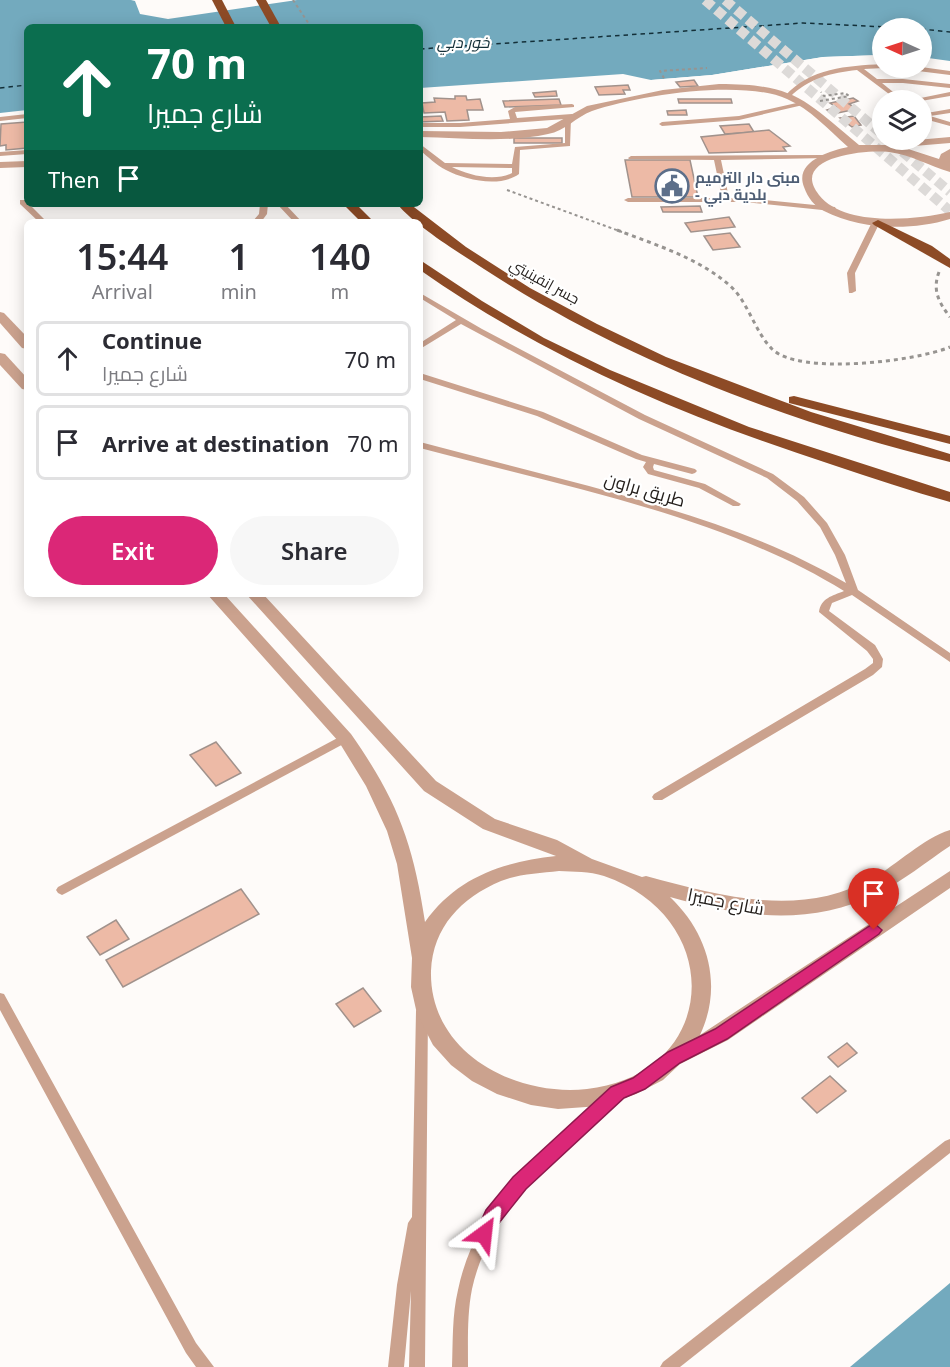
<!DOCTYPE html>
<meta charset="utf-8">
<style>
body{margin:0;font-family:"Noto Sans",Cairo,sans-serif;background:#f7f7f7;color:#2b2b33;height:100vh;display:flex;flex-direction:column;font-size:22px;white-space:nowrap}
*{box-sizing:border-box;margin:0}
p{font-size:20px;color:#7c7c81}
.icon{flex:none;width:33px;height:33px;fill:none;stroke:currentColor;stroke-width:2;stroke-linecap:round;stroke-linejoin:round}
.map{position:relative;flex:1;overflow:hidden}
.panel{position:absolute;left:24px;top:219px;width:399px;height:378px;display:flex;flex-direction:column;background:#fff;border-radius:9px;box-shadow:0 3px 15px #0003}
.panel>*{flex:none}
.guide{position:absolute;left:24px;top:24px;width:399px;height:183px;border-radius:9px;box-shadow:0 3px 15px #0003;background:#0b6e4f;color:#fff;overflow:hidden}
.needle{width:39px;rotate:273deg}
.controls{position:absolute;left:872px;top:18px;display:grid;gap:12px}
.controls a{display:grid;place-items:center;width:60px;height:60px;border-radius:50%;background:#fff;box-shadow:0 3px 15px #0003;font-size:30px}
.pin{position:absolute;display:grid;place-items:center;width:51px;height:51px;color:#fff;margin:-62px -26px;border-radius:50% 50% 50% 0;rotate:-45deg;box-shadow:0 0 6px #0007}
.pin .icon{rotate:45deg}
.me{position:absolute;width:66px;margin:-33px;rotate:30deg;stroke-linejoin:round;filter:drop-shadow(0 0 4px #0008)}
.turn{display:flex;align-items:center;gap:21px;height:126px;padding:0 24px;font-size:27px}
.turn .icon{width:78px;height:78px;stroke-width:2.5}
.turn b{display:block;font-size:42px;line-height:51px}
.then{display:flex;align-items:center;height:57px;padding:0 24px;background:#0003;gap:12px;font-size:22px}
.eta{display:flex;justify-content:space-evenly;align-items:center;height:102px;text-align:center}
.eta b{font-size:36px;font-weight:600;line-height:42px}
.button{display:flex;gap:12px;margin-top:auto;padding:12px 24px}
.button a{flex:1;height:69px;border-radius:36px;background:#db2777;color:#fff;font-size:24px;font-weight:600;line-height:69px;text-align:center}
.button a+a{background:#f7f7f7;color:#2b2b33}
ul{padding:0;list-style:none}
li{display:flex;align-items:center;gap:18px;height:75px;margin:0 12px 9px;padding:0 12px;border:3px solid #e1e1e2;border-radius:9px}
li div{flex:1}
li b{display:block;font-size:22px}
li em{font-style:normal}
.map>svg:first-child{display:block}
.water{fill:#73aabe}
.pier{fill:#fefbf9}
.lines{fill:none;stroke-linecap:round;stroke-linejoin:round}
.ferry{stroke:#132f38;stroke-width:1.5;stroke-dasharray:4.5 4;stroke-linecap:butt}
.building{fill:#edbaa6;stroke:#a1928c;stroke-width:1.5}
.primary-tunnel{stroke:#dddad8;stroke-width:10;stroke-dasharray:10 5;stroke-linecap:butt}
.path-far1{stroke:#979491;stroke-width:2;stroke-dasharray:3 3;stroke-linecap:butt}
.path{stroke:#979491;stroke-width:3;stroke-dasharray:4 4;stroke-linecap:butt}
.service{fill:#cba28e;fill-rule:evenodd}
.minor{fill:#cba28e;fill-rule:evenodd}
.tertiary{fill:#cba28e;fill-rule:evenodd}
.trunk{fill:#8d4b26;fill-rule:evenodd}
.route{fill:#db2777;stroke:#8e194d;stroke-width:1.5}
.labels{text-anchor:middle;dominant-baseline:central;stroke-width:4.5;stroke-linejoin:round;paint-order:stroke}
.far-service-label{font-size:15px;font-weight:bold;fill:#4e5e75;stroke:#fff;text-anchor:start}
.far-street-label{font-size:15px;fill:#231e1b;stroke:#fff}
.far-water-label{font-size:16px;font-style:italic;fill:#132f38;stroke:#fff}
.street-label{font-size:18px;fill:#231e1b;stroke:#fff}
</style>
<div class="map">
<svg width="950" height="1367" viewBox="0 0 950 1367">
<rect width="100%" height="100%" fill="#fefbf9"/>
<g class="water">
<path d="M0,0H131L135,1L140,14L168,19L297,0H950V61L921,57V28H882V55L823,57L712,75L651,80L623,74L420,88V27H27V110L0,113Z"/>
<path d="M950,1283V1367H850Z"/>
</g>
<path class="pier" d="M882,55V58L823,60L712,78L654,83L651,80L712,75L823,57Z"/>
<g class="lines">
<g class="ferry">
<path d="M921,29L950,32"/>
<path d="M420,49L803,23L908,28"/>
<path d="M0,88L27,85"/>
</g>
</g>
<g class="building">
<path d="M694,80L698,86L680,87L676,82Z"/>
<path d="M628,85L630,90H623L625,94L599,95L595,87Z"/>
<path d="M556,91L557,96L535,97L533,93Z"/>
<path d="M455,96H466L467,100L480,99L483,110H467L469,120L447,121L445,112L424,113L422,103L435,102L434,98L455,99Z"/>
<path d="M853,98L858,101L849,104L857,109L833,114L827,110L836,107L830,103Z"/>
<path d="M559,99L561,105L505,107L503,101Z"/>
<path d="M678,99H731L732,103H679Z"/>
<path d="M686,110L687,115H668L667,111Z"/>
<path d="M441,116L443,121L420,122V117Z"/>
<path d="M854,116L861,125L852,127L840,118Z"/>
<path d="M27,122V148L6,150V145L0,146L1,124Z"/>
<path d="M749,124L754,132L725,134L720,126Z"/>
<path d="M769,130L790,146L783,147L786,151L709,153L701,137Z"/>
<rect x="514" y="138" width="48" height="5"/>
<path d="M625,160H690L698,197H632Z"/>
<path d="M700,206L702,212H663L661,207Z"/>
<path d="M729,217L735,227L691,232L685,223Z"/>
<path d="M730,233L740,247L713,250L704,236Z"/>
<path d="M216,742L241,773L216,786L190,755Z"/>
<path d="M241,889L259,914L123,987L106,960Z"/>
<path d="M116,920L129,939L100,955L87,937Z"/>
<path d="M363,988L381,1011L354,1027L336,1004Z"/>
<path d="M847,1043L857,1053L838,1067L828,1057Z"/>
<path d="M830,1076L846,1091L817,1113L802,1098Z"/>
</g>
<g class="lines">
<g class="primary-tunnel">
<path d="M705,0L950,211"/>
<path d="M725,0L882,134"/>
<path d="M891,142L950,192"/>
</g>
<g class="path-far1">
<path d="M293,0L311,27"/>
<path d="M664,78L660,71L707,68"/>
<path d="M820,101L849,96L845,93L824,96L821,92"/>
<path d="M507,190L622,232"/>
</g>
<g class="path">
<path d="M617,230C656,245 696,257 728,284C748,300 754,331 772,349C799,376 917,361 950,347"/>
<path d="M939,272C932,290 939,303 950,317"/>
</g>
<g class="service">
<path d="M882,64V68H884L864,69L877,79H903L950,84V88L903,83H882L903,100H897L857,70C831,73 809,78 790,97L785,96C810,68 847,66 882,64Z"/>
<path d="M921,67L950,71V75L910,70L907,68Z"/>
<path d="M950,92V96L921,101L911,100Z"/>
<path d="M801,102L803,103V105L739,120L662,126L659,124L662,122L739,116Z"/>
<path d="M572,104L574,105V107L515,112L517,118L572,114L575,116L571,118L570,146L520,150L519,174C500,188 465,180 446,170C436,165 428,157 420,150V144L445,163L512,164L515,147L565,143V119L460,127H420V123H460L510,119L508,111L515,107ZM452,167L512,168V173C494,182 468,175 452,167Z"/>
<path d="M950,109V113L930,116L950,122V126L921,118V114Z"/>
<path d="M27,114V118L0,121V117Z"/>
<path d="M27,150V154L0,156V152Z"/>
<path d="M825,155L828,157L827,158L721,160L729,198H744L835,207L836,209L832,211L744,202H628L624,200L628,198H722L714,160L629,159L628,158L631,156Z"/>
<path d="M20,200H26L27,204H29L47,222H39L20,204Z"/>
<path d="M260,204H268L267,214L261,222H252L259,214Z"/>
<path d="M277,204H285L302,222H294Z"/>
<path d="M873,220L880,222L855,273L856,291L852,293H849L847,273Z"/>
<path d="M420,293L482,329L645,415L773,474L804,497L827,523L845,555L858,590L950,653V662L852,595L832,603L829,611L875,645L883,659L882,667L873,675L662,800H654L652,797L654,794L865,669L873,663V659L867,651L819,612C821,598 832,596 844,591C721,515 558,485 420,448V442C476,457 533,471 589,486C676,510 767,536 846,583L835,555L820,527L797,501L767,478L639,419L461,324L420,349V343L456,320L420,298Z"/>
<path d="M420,373L543,412L642,455L695,469L697,471L695,473L692,474L654,464L653,467L654,470L705,484L741,504L739,506H733L699,488L648,474L643,467L646,462L636,459L537,416L420,379Z"/>
<path d="M345,734L349,735L350,738L349,741L66,893L62,895L58,893L56,890L58,887Z"/>
<path d="M0,993L4,994L196,1343L214,1367H196L186,1353L0,1010Z"/>
<path d="M422,1006L426,1007L428,1011L425,1367H409L411,1291L404,1367H388L397,1285L408,1223L412,1217L416,1011L418,1007Z"/>
<path d="M615,1089L620,1091L622,1095L620,1099C561,1157 491,1203 472,1289C467,1314 468,1341 468,1367H452C453,1341 452,1315 458,1290C477,1198 547,1152 610,1091Z"/>
<path d="M950,1139V1153L680,1367H660L663,1362L945,1141Z"/>
</g>
<g class="minor">
<path d="M719,84C794,84 804,99 859,145H889L894,142L950,137V143L902,147L939,159L941,154L950,149V172C929,166 912,155 889,152C869,149 788,156 819,195C844,227 915,220 950,212V219C911,231 861,230 824,211C814,206 808,198 804,187C794,162 829,151 848,147C829,130 810,109 787,99C742,79 638,95 592,111C576,117 565,131 548,134C507,143 462,138 420,137V131L501,132L547,128L587,106L663,90Z"/>
<path d="M27,161V167L0,168V162Z"/>
</g>
<g class="tertiary">
<path d="M0,312L4,313L27,337V349L22,348L0,323Z"/>
<path d="M0,353L5,354L27,378V390L22,389L0,365Z"/>
<path d="M207,594H224L351,734C397,800 413,842 425,922C457,877 503,862 556,856L483,829L424,791L246,594H263L436,781L495,819L557,840L592,859L642,877L646,876C721,896 800,919 873,878C898,864 922,839 950,830V846C926,862 903,881 877,894C809,927 740,917 670,897C709,934 723,986 700,1035L950,871V888L728,1040L680,1064L663,1080L636,1094L600,1106L558,1109L531,1105L497,1094L472,1081L451,1065L433,1045L417,1014L411,987L412,958L397,864L387,831L366,786L339,742ZM559,871C574,872 589,871 604,876C727,918 720,1074 587,1089C514,1097 429,1052 431,971C433,927 461,898 501,881C519,874 540,873 559,871Z"/>
</g>
<g class="trunk">
<path d="M212,0H222L236,27H226Z"/>
<path d="M256,0H266L281,27H271Z"/>
<path d="M343,204H356L374,222H361Z"/>
<path d="M397,204H410L466,247L530,288L597,324L666,357L811,412L950,454V462C788,422 625,361 484,269C458,252 417,227 397,204Z"/>
<path d="M878,220L932,246L950,259V268L874,225L872,223Z"/>
<path d="M420,260L482,301L544,338L610,370L749,427L950,492V502C911,491 872,478 833,465C685,417 547,359 420,270Z"/>
<path d="M794,396L950,436V444L789,403V397Z"/>
</g>
</g>
<path class="route" d="M874,923L882,930L879,934L727,1039L680,1063L645,1089L624,1098L526,1189L499,1223L490,1240L484,1243L477,1240L475,1234L486,1210L513,1177L611,1087L633,1078L668,1052L715,1029Z"/>
<defs>
<symbol id="civic-ring" viewBox="-11 -11 22 22"><circle r="9.5" fill="#fff" stroke="#5c6f8a" stroke-width="1.5"/><path d="M-.6-6.5H3V-4.5H.6V-3L4-1V1h2V6H-6V1h2V-1L-.6-3ZM-1.2 2.5V6h2.4V2.5Z" fill="#5c6f8a"/></symbol>
</defs>
<g fill-rule="evenodd">
<use href="#civic-ring" x="653" y="167" width="38" height="38"/>
</g>
<g class="labels">
<g class="far-service-label">
<text x="695" y="177">مبنى دار الترميم<tspan x="695" dy="17">- بلدية دبي</tspan></text>
</g>
<g class="far-street-label">
<text transform="translate(545 281) rotate(29)">جسر إنفينيتي</text>
</g>
<g class="far-water-label">
<text x="463" y="42">خور دبي</text>
</g>
<g class="street-label">
<text transform="translate(645 489) rotate(16)">طريق براون</text>
<text transform="translate(726 901) rotate(11)">شارع جميرا</text>
</g>
</g>
</svg>
<div class="controls">
<a><svg class="needle" viewBox="-14 -14 28 28"><path d="M0-13l5 13h-10z" fill="#e53935"/><path d="M0 13l5-13h-10z" fill="#7c7c81"/></svg></a>
<a><svg class="icon" aria-label="layers" viewBox="0 0 24 24"><path d="M12 4l9 5-9 5-9-5zM3 14l9 5 9-5"/></svg></a>
</div>
<div class="pin" style="left:874px;top:930px;background:#d93025"><svg class="icon" aria-label="arrive" viewBox="0 0 24 24"><path d="M6 21V4h12l-3 4 3 4H6"/></svg></div>
<svg class="me" style="left:484px;top:1234px" viewBox="-20 -20 40 40"><path d="M0-17L14 15 0 8-14 15z" fill="#db2777" stroke="#fff" stroke-width="4"/></svg>
<div class="guide">
<div class="turn"><svg class="icon" aria-label="ahead" viewBox="0 0 24 24"><path d="M12 20V5M6 11l6-6 6 6"/></svg><div><b>70 m</b>شارع جميرا</div></div>
<div class="then">Then<svg class="icon" aria-label="arrive" viewBox="0 0 24 24"><path d="M6 21V4h12l-3 4 3 4H6"/></svg></div>
</div>
<section class="panel">
<div class="eta">
<div><b>15:44</b><p>Arrival</p></div>
<div><b>1</b><p>min</p></div>
<div><b>140</b><p>m</p></div>
</div>
<ul>
<li><svg class="icon" aria-label="ahead" viewBox="0 0 24 24"><path d="M12 20V5M6 11l6-6 6 6"/></svg><div><b>Continue</b><p>شارع جميرا</p></div><em>70 m</em></li>
<li><svg class="icon" aria-label="arrive" viewBox="0 0 24 24"><path d="M6 21V4h12l-3 4 3 4H6"/></svg><div><b>Arrive at destination</b></div><em>70 m</em></li>
</ul>
<div class="button"><a>Exit</a><a>Share</a></div>
</section>
</div>
